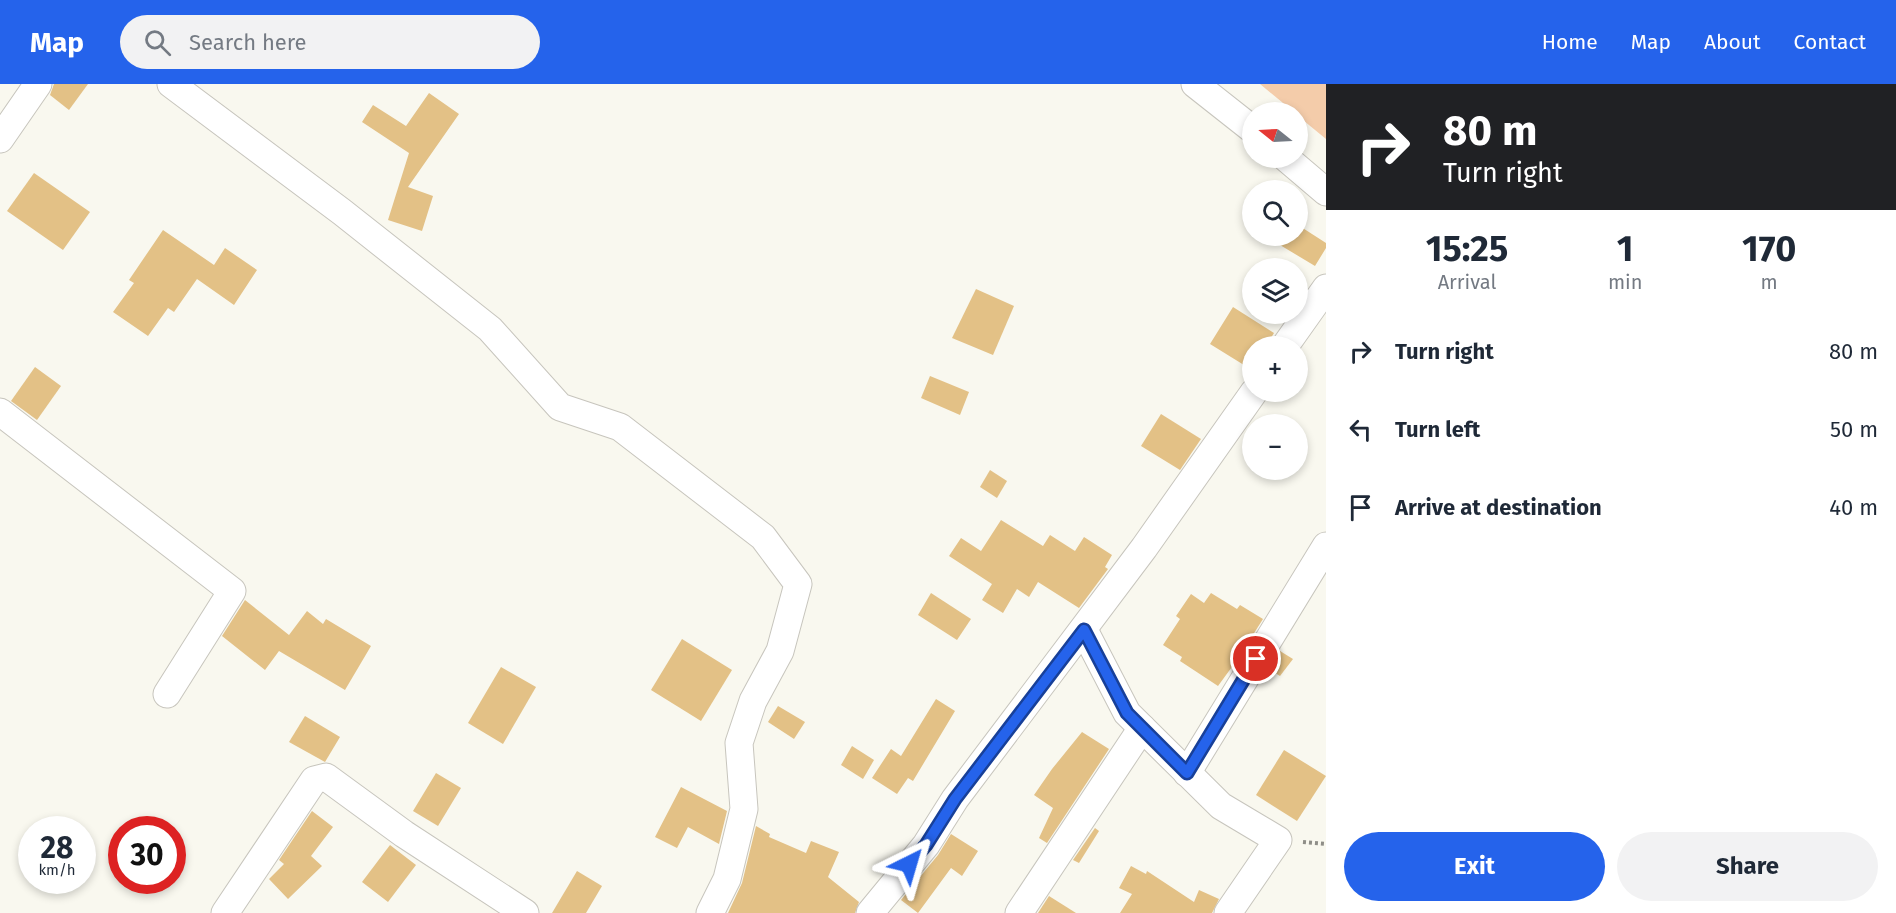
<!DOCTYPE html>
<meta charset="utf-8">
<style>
body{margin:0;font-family:"Fira Sans",sans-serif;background:#f2f2f3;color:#1f2937;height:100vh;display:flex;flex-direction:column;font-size:22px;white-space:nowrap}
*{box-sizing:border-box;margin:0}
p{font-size:20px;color:#747a83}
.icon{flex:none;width:33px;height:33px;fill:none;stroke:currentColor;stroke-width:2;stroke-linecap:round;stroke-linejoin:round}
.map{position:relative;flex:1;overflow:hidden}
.panel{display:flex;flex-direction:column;background:#fff;width:570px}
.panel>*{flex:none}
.hud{background:#202124;color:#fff;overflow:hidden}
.needle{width:39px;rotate:288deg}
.tools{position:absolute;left:1242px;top:18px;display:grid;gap:12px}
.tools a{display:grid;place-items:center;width:66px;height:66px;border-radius:50%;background:#fff;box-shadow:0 3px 9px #0003;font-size:30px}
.speed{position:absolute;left:18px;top:732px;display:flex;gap:12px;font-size:30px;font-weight:700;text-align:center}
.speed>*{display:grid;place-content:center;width:78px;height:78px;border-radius:50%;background:#fff;box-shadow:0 3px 9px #0003;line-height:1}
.speed small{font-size:15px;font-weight:400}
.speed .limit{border:9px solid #d22;background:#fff;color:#111}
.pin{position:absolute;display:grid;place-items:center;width:51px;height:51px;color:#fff;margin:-26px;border:3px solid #fff;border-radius:50%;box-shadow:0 2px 6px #0007}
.me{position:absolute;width:66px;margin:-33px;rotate:40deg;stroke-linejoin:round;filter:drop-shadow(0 0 4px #0008)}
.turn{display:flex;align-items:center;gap:21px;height:126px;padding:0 18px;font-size:27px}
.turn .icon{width:78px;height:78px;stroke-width:2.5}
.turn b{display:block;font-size:42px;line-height:51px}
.eta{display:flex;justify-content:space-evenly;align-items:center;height:102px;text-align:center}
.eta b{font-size:36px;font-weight:700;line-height:42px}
.action{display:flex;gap:12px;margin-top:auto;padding:12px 18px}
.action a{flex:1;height:69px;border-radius:36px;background:#2563eb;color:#fff;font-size:24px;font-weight:700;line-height:69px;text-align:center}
.action a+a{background:#f2f2f3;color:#1f2937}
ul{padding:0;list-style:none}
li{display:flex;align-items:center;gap:18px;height:78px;padding:0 18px}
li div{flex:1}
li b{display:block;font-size:22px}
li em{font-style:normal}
header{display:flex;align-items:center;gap:36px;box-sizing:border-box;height:84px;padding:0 30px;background:#2563eb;color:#fff}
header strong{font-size:28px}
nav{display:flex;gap:33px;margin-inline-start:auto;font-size:21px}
.search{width:420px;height:54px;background:#f2f2f3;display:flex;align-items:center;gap:15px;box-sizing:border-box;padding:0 21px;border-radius:33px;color:#747a83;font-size:22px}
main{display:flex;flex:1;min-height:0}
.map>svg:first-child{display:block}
.green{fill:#f4ccaa}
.building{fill:#e3c186}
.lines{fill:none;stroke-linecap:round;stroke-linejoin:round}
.street-casing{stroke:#c7c5bd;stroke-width:29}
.path{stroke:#8f8e88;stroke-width:4;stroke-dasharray:3 3;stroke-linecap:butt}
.street{stroke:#fff;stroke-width:27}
.route-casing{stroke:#184099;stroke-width:15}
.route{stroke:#2563eb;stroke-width:10}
</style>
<header>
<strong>Map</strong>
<div class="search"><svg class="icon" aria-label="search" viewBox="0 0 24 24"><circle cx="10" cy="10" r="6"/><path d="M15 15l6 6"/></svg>Search here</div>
<nav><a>Home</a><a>Map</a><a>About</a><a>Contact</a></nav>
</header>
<main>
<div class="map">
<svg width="1326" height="829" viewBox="0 0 1326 829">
<rect width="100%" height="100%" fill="#f9f8ef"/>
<path class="green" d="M1260,0H1326V55L1298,32V28H1294Z"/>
<g class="building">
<path d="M54,0H88L69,26L50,11Z"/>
<path d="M429,9L459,30L408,103L433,112L422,147L388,136L409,69L362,38L373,21L406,42Z"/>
<path d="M34,89L90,128L63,166L7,127Z"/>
<path d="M1298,141L1326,159V164L1315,182L1265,152H1298Z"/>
<path d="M163,146L214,181L225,164L257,186L234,221L197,195L174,228L168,224L148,252L113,228L134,199L129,196Z"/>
<path d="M976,205L1014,222L993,271L952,254Z"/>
<path d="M1233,223L1274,249L1266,262H1252V286L1210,260Z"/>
<path d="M35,283L61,302L37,336L11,317Z"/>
<path d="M930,292L969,308L960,331L921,314Z"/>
<path d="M1161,330L1201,355L1180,386L1141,362Z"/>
<path d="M990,386L1007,397L997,414L980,403Z"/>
<path d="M1001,436L1043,462L1050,451L1075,467L1084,453L1112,471L1105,483L1108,485L1079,524L1038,498L1029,513L1017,505L1003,529L982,516L992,500L949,472L961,454L981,467Z"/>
<path d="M931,509L971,535L957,556L918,531Z"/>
<path d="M1211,509L1237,525L1240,521L1263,535L1237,576L1218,602L1180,577L1182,573L1163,561L1180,535L1176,532L1191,510L1204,519Z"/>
<path d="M245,516L289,551L307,527L323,540L326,535L371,562L345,606L279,567L265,586L222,552Z"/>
<path d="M682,555L732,586L701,637L651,606Z"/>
<path d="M1280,567L1293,575L1280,592L1269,585Z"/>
<path d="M501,583L536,603L503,660L468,639Z"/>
<path d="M936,615L955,627L913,697L908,694L897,710L872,694L891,665L901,672Z"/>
<path d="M778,622L805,638L794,655L768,638Z"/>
<path d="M305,632L340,653L325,678L289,658Z"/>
<path d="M1082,648L1109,665L1047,759L1039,754L1053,724L1034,711L1052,685Z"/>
<path d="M852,662L874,676L863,695L841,681Z"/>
<path d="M1284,666L1326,692L1297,737L1256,711Z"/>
<path d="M436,689L461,704L438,742L413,727Z"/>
<path d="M681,703L727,727L719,760L688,743L677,764L655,753Z"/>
<path d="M312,727L333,743L311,772L322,782L288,815L269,795L284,780L279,776Z"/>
<path d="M756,742L770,750L769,753L806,769L811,757L839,768L828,793L859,818L855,829H728L742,799Z"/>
<path d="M1095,744L1099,747L1079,779L1073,776Z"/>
<path d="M951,750L978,767L962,792L951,784L918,829L901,816L938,771Z"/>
<path d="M390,761L416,781L388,818L362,798Z"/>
<path d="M1131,782L1146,790L1147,787L1194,818L1199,806L1219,815L1212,829H1120L1132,810L1119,804Z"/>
<path d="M577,787L602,802L586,829H552Z"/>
<path d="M1049,812L1076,829H1038Z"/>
</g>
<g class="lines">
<defs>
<g id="street">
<path d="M171,0L342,128L490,245L560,323L620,343L763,453L798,500L780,567L753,617L739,659L744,725L727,795L710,829"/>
<path d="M1195,0L1252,45"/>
<path d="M0,55L38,0"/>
<path d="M1286,74L1326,108"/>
<path d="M1285,262L1326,204"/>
<path d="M0,328L232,507L167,610"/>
<path d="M1084,546L1127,629L1221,722L1278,756L1228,829"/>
<path d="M1187,689L1326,462"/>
<path d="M225,829L314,696L326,693L404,750L525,829"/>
<path d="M870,829L926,761L955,715L1144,464L1254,308"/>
<path d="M1019,829L1142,644"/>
</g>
</defs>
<use href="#street" class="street-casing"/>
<path class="path" d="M1303,758L1326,760"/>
<use href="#street" class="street"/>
</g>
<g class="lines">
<defs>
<path id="route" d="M909,780L926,761L955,715L1084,546L1127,629L1187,689L1256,575"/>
</defs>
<use href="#route" class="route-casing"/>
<use href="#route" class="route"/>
</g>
</svg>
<div class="tools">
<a><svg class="needle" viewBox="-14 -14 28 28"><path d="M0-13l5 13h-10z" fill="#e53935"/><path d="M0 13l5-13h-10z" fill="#747a83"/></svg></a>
<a><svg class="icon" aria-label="search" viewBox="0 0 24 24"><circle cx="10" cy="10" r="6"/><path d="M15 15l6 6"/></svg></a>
<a><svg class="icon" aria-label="layers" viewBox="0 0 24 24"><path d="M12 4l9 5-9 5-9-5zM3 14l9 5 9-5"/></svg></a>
<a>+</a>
<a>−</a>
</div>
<div class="speed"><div>28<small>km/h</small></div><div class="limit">30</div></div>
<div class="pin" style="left:1256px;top:575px;background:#d93025"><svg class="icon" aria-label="arrive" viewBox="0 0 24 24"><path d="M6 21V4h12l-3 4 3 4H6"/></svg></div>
<svg class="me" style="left:909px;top:780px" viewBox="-20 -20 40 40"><path d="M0-17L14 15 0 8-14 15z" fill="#2563eb" stroke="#fff" stroke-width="4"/></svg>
</div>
<section class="panel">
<div class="hud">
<div class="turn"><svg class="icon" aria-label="right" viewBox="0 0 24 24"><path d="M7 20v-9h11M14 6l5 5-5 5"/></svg><div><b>80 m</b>Turn right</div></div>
</div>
<div class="eta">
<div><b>15:25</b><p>Arrival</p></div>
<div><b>1</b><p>min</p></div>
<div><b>170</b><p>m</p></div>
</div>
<ul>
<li><svg class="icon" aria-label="right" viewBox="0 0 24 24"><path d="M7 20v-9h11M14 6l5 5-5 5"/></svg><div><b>Turn right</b></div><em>80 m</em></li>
<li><svg class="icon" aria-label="left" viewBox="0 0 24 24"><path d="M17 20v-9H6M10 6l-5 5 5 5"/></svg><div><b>Turn left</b></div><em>50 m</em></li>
<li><svg class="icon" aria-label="arrive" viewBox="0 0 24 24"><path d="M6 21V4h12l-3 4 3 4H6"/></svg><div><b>Arrive at destination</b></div><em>40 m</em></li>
</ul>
<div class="action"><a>Exit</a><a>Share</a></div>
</section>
</main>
